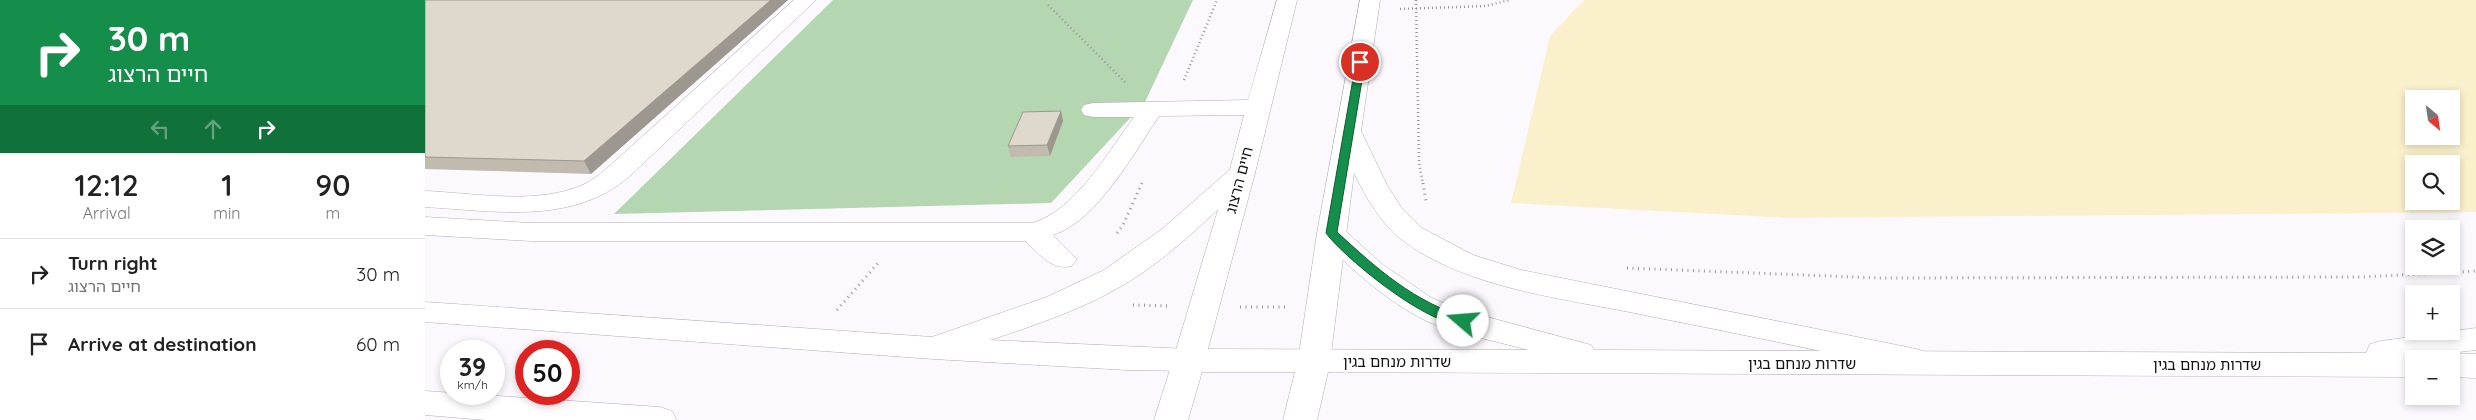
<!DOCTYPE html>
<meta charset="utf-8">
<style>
body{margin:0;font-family:Quicksand,"Noto Sans Hebrew",sans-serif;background:#f2f2f2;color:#222;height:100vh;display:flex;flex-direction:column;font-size:19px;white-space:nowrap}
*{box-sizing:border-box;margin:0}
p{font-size:16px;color:#767676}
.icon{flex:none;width:28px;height:28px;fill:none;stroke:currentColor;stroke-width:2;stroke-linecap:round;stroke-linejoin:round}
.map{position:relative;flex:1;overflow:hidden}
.sheet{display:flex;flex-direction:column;background:#fff;width:425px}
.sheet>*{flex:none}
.guide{background:#148e4a;color:#fff;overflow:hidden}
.needle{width:32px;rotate:151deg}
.buttons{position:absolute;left:1980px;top:90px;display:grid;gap:10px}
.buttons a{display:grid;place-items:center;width:55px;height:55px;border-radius:0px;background:#fff;box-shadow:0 2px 8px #0003;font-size:25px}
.speed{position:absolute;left:15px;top:340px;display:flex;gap:10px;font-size:25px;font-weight:700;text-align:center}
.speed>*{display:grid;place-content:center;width:65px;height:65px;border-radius:50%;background:#fff;box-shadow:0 2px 8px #0003;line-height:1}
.speed small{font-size:12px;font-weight:400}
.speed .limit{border:8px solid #d22;background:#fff;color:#111}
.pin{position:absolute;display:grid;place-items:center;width:42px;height:42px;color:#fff;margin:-21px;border:2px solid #fff;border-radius:50%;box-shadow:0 1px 5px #0007}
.me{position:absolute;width:55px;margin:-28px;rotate:288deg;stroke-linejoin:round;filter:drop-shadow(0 0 4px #0008)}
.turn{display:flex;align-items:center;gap:18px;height:105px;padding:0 25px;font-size:22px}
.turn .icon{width:65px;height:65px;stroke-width:2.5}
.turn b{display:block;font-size:35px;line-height:42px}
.lanes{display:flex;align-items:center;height:48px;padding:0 25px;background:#0003;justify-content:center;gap:25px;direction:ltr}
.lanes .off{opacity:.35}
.eta{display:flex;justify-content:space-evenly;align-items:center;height:85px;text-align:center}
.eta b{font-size:30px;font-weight:600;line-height:35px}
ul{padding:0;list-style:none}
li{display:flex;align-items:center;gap:15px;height:70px;padding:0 25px;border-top:1px solid #e0e0e0}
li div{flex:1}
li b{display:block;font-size:19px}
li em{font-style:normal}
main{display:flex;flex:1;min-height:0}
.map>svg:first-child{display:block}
.green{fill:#b4d6b0}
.sand{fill:#faf0cb;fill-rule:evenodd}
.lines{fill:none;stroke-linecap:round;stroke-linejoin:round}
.minor-casing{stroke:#b1acb7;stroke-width:1}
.major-casing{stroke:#b1acb7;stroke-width:1}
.highway-casing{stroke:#b1acb7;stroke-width:1}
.path-far1{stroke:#99979c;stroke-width:2.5;stroke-dasharray:1 3;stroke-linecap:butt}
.path{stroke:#99979c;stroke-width:3;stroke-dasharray:1 4.5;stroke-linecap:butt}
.minor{fill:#fff;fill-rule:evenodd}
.major{fill:#fff;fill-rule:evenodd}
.highway{fill:#fff;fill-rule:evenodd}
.wall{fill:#c0baaf}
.shaded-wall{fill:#9c978f}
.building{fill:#dfd8cc;stroke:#9c978f}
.route{fill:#148e4a;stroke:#0d5c30}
.labels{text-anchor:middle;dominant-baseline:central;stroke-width:5;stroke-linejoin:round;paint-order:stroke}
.street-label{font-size:15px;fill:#141216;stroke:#fff}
</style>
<main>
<section class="sheet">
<div class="guide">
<div class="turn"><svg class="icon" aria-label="right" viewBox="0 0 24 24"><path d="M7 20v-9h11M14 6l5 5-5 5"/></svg><div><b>30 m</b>חיים הרצוג</div></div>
<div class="lanes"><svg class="icon off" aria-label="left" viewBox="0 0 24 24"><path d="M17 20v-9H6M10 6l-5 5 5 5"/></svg><svg class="icon off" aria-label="ahead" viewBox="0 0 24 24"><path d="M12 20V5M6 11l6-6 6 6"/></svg><svg class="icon" aria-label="right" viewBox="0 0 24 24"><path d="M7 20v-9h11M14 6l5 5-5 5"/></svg></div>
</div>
<div class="eta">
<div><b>12:12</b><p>Arrival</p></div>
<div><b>1</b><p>min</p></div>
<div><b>90</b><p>m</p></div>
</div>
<ul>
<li><svg class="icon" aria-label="right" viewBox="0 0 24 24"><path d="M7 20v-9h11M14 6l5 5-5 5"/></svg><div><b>Turn right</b><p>חיים הרצוג</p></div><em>30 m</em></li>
<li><svg class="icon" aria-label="arrive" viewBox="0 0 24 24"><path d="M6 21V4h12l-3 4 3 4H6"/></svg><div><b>Arrive at destination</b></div><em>60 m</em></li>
</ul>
</section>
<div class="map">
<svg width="2051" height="420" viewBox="0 0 2051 420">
<rect width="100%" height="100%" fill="#fbf9fe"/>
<path class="green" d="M408,0H768L720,102L626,203L189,214Z"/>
<path class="sand" d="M1159,0H2051V212L1364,218L1086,203L1125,36ZM1989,99H2026V136H1989ZM1989,164H2026V201H1989Z"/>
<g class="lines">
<defs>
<g id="minor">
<path d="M369,0H391L207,174C150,226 71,211 0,207V191C48,193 104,204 150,188C165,183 177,173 189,162Z"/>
<path d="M852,0H872L830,173L780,360L775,368L764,371L753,368L748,360L804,173L819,115L734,116C709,153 672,221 628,235L652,259L647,266C626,271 615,254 600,241H106L0,235V217L106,223H607C650,211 684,151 709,117H668L659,115L656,110L659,105L668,103L823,100Z"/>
<path d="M935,0H955L936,131L963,187L976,207L997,228L1048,255L1096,270L1487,348L1498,351L1503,359L1498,367L1487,370C1399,352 1312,333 1224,316C1145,299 1043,290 977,240C955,223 941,197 929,173L905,361L900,369L889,372L878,369L873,361L892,233Z"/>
</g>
<path id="major" d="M906,224L916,227L957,264L1005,297L1029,308L1166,345L1169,350L1941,353L1945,344L1956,341L2051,328V350L2026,353L2051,354V378L2026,377V359H2013L2026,354L2001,357L2002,359H1989V377L903,372L892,420H858L870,372H777L763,420H729L748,360L753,352L764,349L1103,350C1072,341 1035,335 1006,323C964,304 929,271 896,239L892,233L896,227Z"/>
<g id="highway">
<path d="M817,165L826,167L830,173L826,179C786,215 747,256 700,284C658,309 611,325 565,340L764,349L775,352L780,360L775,368L764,371L702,370L508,359L0,322V302L507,337L622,297L679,270L737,229L808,167Z"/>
<path d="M0,391L235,407L247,411L252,420H61L0,415Z"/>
</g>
</defs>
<use href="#minor" class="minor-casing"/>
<use href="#major" class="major-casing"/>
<use href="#highway" class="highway-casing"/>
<g class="path-far1">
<path d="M991,0L994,163L998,184"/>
<path d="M623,5L700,82"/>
<path d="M975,9L1061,6L1085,0"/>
<path d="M759,80L792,0"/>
</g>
<g class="path">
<path d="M998,183L1001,201"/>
<path d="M692,233L698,225L717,183"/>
<path d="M1202,268L1455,278L1937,277L2051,271"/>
<path d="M708,305L744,306"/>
<path d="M815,307H861"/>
<path d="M412,310L454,262"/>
</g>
<use href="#minor" class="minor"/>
<use href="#major" class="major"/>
<use href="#highway" class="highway"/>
</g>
<g class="wall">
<path d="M0,0H363L166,174L0,169Z"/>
<path d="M636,111L638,121L625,156L586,157L583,146Z"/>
</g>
<g class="shaded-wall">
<path d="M346,0H363L166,174L159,161Z"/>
<path d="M636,111L638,121L625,156L622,145Z"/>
</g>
<g class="building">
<path d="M0,0H346L159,161L0,157Z"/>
<path d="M636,111L622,145L583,146L598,112Z"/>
</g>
<path class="route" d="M935,59L940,62L912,232C951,268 990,303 1043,318L1045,321L1043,324C1011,333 919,258 901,233L931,62Z"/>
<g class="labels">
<g class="street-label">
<text transform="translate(814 180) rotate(-75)">חיים הרצוג</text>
<text x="972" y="361">שדרות מנחם בגין</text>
<text x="1377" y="363">שדרות מנחם בגין</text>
<text x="1782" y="364">שדרות מנחם בגין</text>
</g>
</g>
</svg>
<div class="buttons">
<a><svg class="needle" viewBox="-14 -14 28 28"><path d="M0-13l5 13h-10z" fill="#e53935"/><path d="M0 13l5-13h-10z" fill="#767676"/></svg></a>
<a><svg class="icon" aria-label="search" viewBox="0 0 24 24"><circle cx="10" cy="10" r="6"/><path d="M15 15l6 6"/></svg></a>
<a><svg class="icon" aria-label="layers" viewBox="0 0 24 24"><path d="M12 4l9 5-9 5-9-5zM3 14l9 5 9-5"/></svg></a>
<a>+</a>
<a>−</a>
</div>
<div class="speed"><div>39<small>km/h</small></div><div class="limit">50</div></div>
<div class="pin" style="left:935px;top:62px;background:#d93025"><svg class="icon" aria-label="arrive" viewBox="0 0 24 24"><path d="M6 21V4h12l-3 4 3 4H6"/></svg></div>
<svg class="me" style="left:1038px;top:321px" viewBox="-20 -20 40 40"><circle r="19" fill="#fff"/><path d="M0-13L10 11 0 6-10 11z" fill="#148e4a"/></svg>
</div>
</main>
